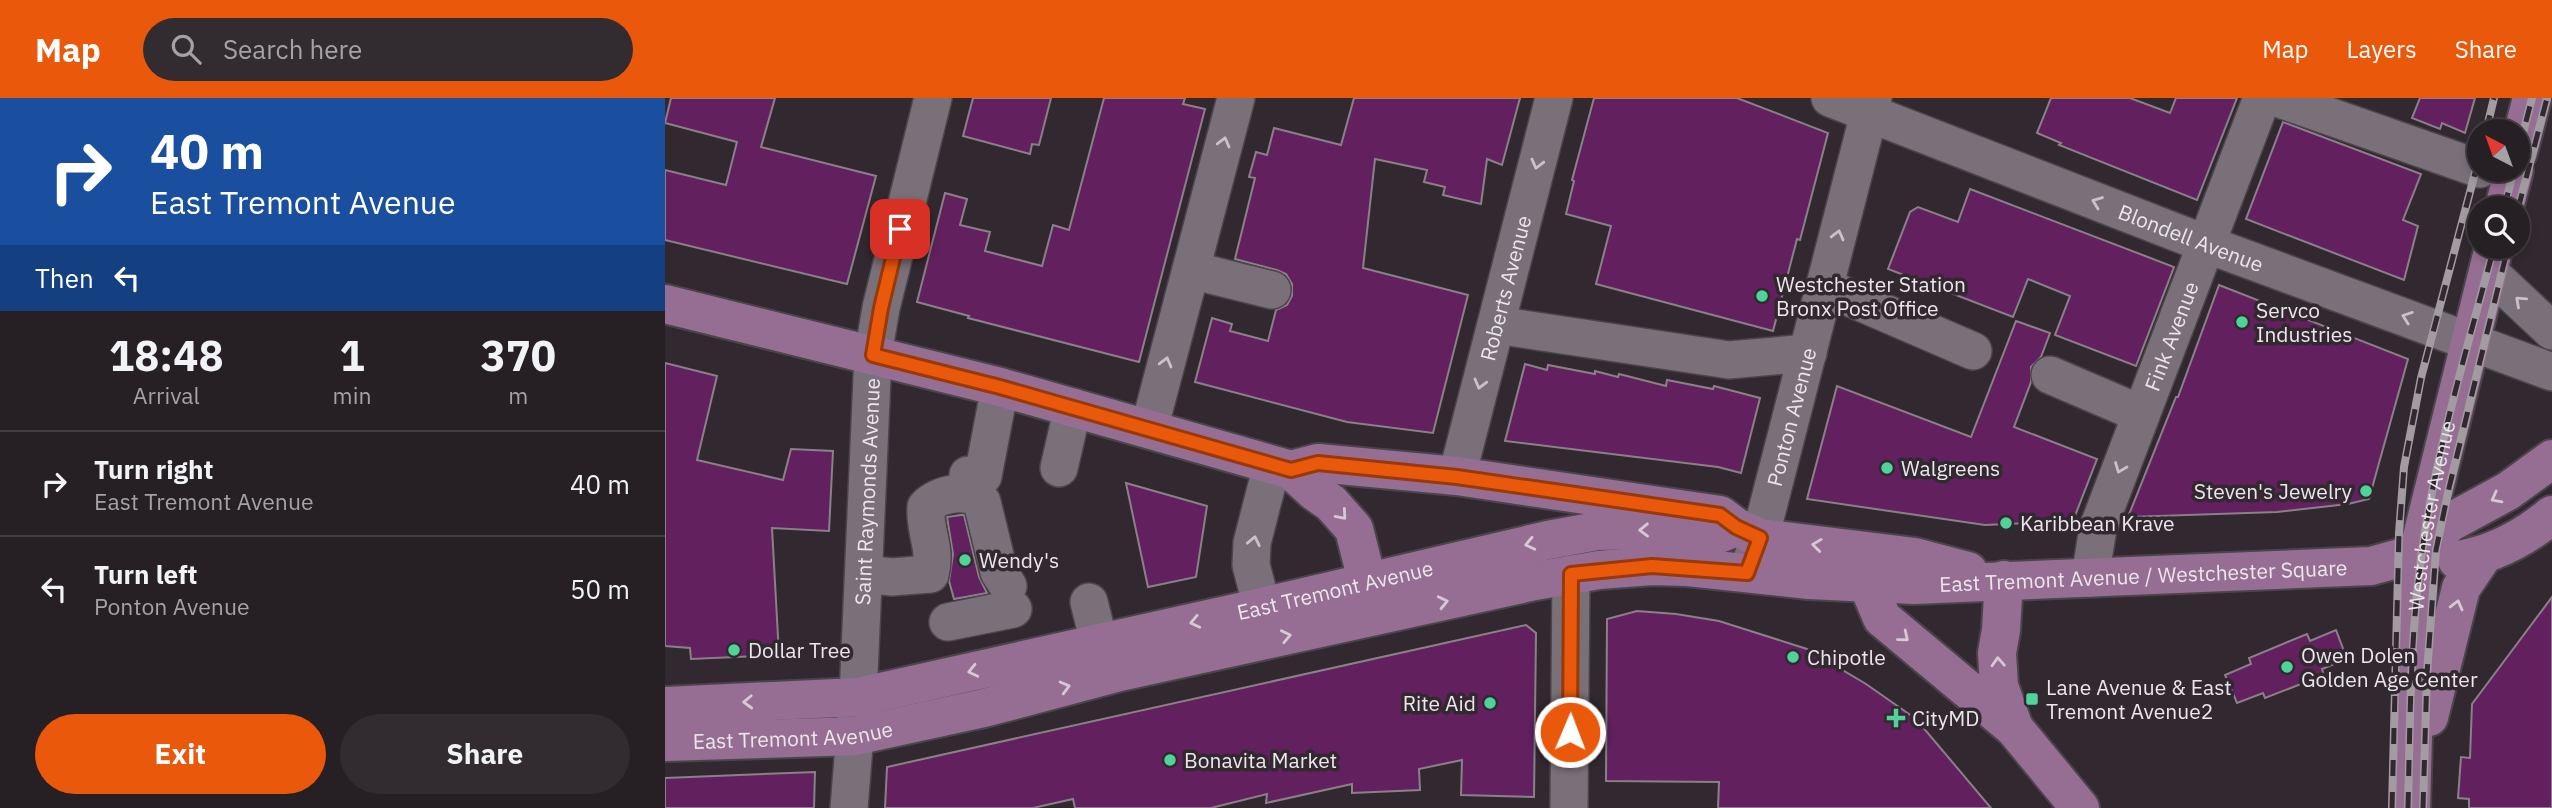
<!DOCTYPE html>
<style>
body{margin:0;font-family:"IBM Plex Sans",sans-serif;background:#322c31;color:#f1f3f6;height:100vh;display:flex;flex-direction:column;font-size:26px;white-space:nowrap}
*{box-sizing:border-box;margin:0}
p{font-size:23px;color:#a4a2a6}
.icon{flex:none;width:38px;height:38px;fill:none;stroke:currentColor;stroke-width:2;stroke-linecap:round;stroke-linejoin:round}
.map{position:relative;flex:1;overflow:hidden}
.panel{display:flex;flex-direction:column;background:#261f24;width:665px}
.panel>*{flex:none}
.hud{background:#1a4fa0;color:#fff;overflow:hidden}
.needle{width:46px;rotate:319deg}
.buttons{position:absolute;left:1802px;top:21px;display:grid;gap:14px}
.buttons a{display:grid;place-items:center;width:63px;height:63px;border-radius:50%;background:#261f24;box-shadow:0 4px 10px #0003,0 0 0 2px #423d41;font-size:35px}
.pin{position:absolute;display:grid;place-items:center;width:60px;height:60px;color:#fff;margin:-30px;border-radius:14px;box-shadow:0 4px 10px #0006}
.me{position:absolute;width:77px;margin:-38px;rotate:1deg;stroke-linejoin:round;filter:drop-shadow(0 0 5px #0008)}
.turn{display:flex;align-items:center;gap:24px;height:147px;padding:0 35px;font-size:32px}
.turn .icon{width:91px;height:91px;stroke-width:2.5}
.turn b{display:block;font-size:49px;line-height:60px}
.then{display:flex;align-items:center;height:66px;padding:0 35px;background:#0003;gap:14px;font-size:26px}
.eta{display:flex;justify-content:space-evenly;align-items:center;height:119px;text-align:center}
.eta b{font-size:42px;font-weight:800;line-height:49px}
.primary-button{display:flex;gap:14px;margin-top:auto;padding:14px 35px}
.primary-button a{flex:1;height:80px;border-radius:42px;background:#ea580c;color:#fff;font-size:28px;font-weight:800;line-height:80px;text-align:center}
.primary-button a+a{background:#322c31;color:#f1f3f6}
ul{padding:0;list-style:none}
li{display:flex;align-items:center;gap:21px;height:105px;padding:0 35px;border-top:2px solid #423d41}
li div{flex:1}
li b{display:block;font-size:26px}
li em{font-style:normal}
header{display:flex;align-items:center;gap:42px;box-sizing:border-box;height:98px;padding:0 35px;background:#ea580c;color:#fff}
header strong{font-size:33px}
nav{display:flex;gap:38px;margin-inline-start:auto;font-size:24px}
.search{width:490px;height:63px;background:#322c31;display:flex;align-items:center;gap:18px;box-sizing:border-box;padding:0 24px;border-radius:38px;color:#a4a2a6;font-size:26px}
main{display:flex;flex:1;min-height:0}
.map>svg:first-child{display:block}
.building{fill:#62215e;stroke:#8a8089;stroke-width:2}
.lines{fill:none;stroke-linecap:round;stroke-linejoin:round}
.minor-casing{stroke:#4b454b;stroke-width:40}
.major-casing{stroke:#4b454b;stroke-width:42}
.minor{stroke:#7a7079;stroke-width:37}
.major{stroke:#976e93;stroke-width:38}
.rail-casing{stroke:#a29ba1;stroke-width:8}
.rail{stroke:#322930;stroke-width:5;stroke-dasharray:16;stroke-linecap:butt}
.oneway{stroke:#c9c3c9}
.oneway2{stroke:#d6c8d5}
.route-casing{stroke:#983908;stroke-width:18}
.route{stroke:#ea580c;stroke-width:12}
.poi-dot{fill:#4fd399;stroke:#322930;stroke-width:2.5}
.labels{text-anchor:middle;dominant-baseline:central;stroke-width:7;stroke-linejoin:round;paint-order:stroke}
.street-label{font-size:21px;fill:#ebe6eb;stroke:#322930}
.poi-label{font-size:21px;fill:#ebe6eb;stroke:#322930;text-anchor:start}
</style>
<header>
<strong>Map</strong>
<div class="search"><svg class="icon" aria-label="search" viewBox="0 0 24 24"><circle cx="10" cy="10" r="6"/><path d="M15 15l6 6"/></svg>Search here</div>
<nav><a>Map</a><a>Layers</a><a>Share</a></nav>
</header>
<main>
<section class="panel">
<div class="hud">
<div class="turn"><svg class="icon" aria-label="right" viewBox="0 0 24 24"><path d="M7 20v-9h11M14 6l5 5-5 5"/></svg><div><b>40 m</b>East Tremont Avenue</div></div>
<div class="then">Then<svg class="icon" aria-label="left" viewBox="0 0 24 24"><path d="M17 20v-9H6M10 6l-5 5 5 5"/></svg></div>
</div>
<div class="eta">
<div><b>18:48</b><p>Arrival</p></div>
<div><b>1</b><p>min</p></div>
<div><b>370</b><p>m</p></div>
</div>
<ul>
<li><svg class="icon" aria-label="right" viewBox="0 0 24 24"><path d="M7 20v-9h11M14 6l5 5-5 5"/></svg><div><b>Turn right</b><p>East Tremont Avenue</p></div><em>40 m</em></li>
<li><svg class="icon" aria-label="left" viewBox="0 0 24 24"><path d="M17 20v-9H6M10 6l-5 5 5 5"/></svg><div><b>Turn left</b><p>Ponton Avenue</p></div><em>50 m</em></li>
</ul>
<div class="primary-button"><a>Exit</a><a>Share</a></div>
</section>
<div class="map">
<svg width="1887" height="710" viewBox="0 0 1887 710">
<rect width="100%" height="100%" fill="#322930"/>
<g class="building">
<path d="M6,0H110L96,49L211,78L182,186L0,142V72L61,87L72,44L0,25Z"/>
<path d="M308,0H386L374,47L367,46L365,56L298,38Z"/>
<path d="M439,0H520L518,6L540,11L474,264L303,220L304,218L252,204L280,95L302,101L295,127L325,134L320,153L377,168L388,127L404,132Z"/>
<path d="M689,0H855L837,67L822,61L816,106L778,97L780,89L759,84L762,72L710,61L698,170L803,197L768,335L682,324L530,284L547,220L567,226L565,233L603,243L611,212L622,207L627,198V186L621,176L612,172L570,161L590,80L584,79L591,54L602,57L609,30L676,47Z"/>
<path d="M929,0H1072L1163,35L1135,142L1132,141L1108,233L931,186L946,128L901,116L909,83L907,82Z"/>
<path d="M1386,0H1465L1505,15L1511,0H1572L1532,102L1394,47L1396,45L1372,35Z"/>
<path d="M1755,0H1810L1800,35L1777,25L1775,31L1747,20Z"/>
<path d="M1618,24L1756,76L1738,122L1753,128L1739,182L1581,121Z"/>
<path d="M1305,91L1509,169L1471,268L1390,237L1405,198L1363,181L1348,219L1223,171L1245,114L1253,109L1293,124Z"/>
<path d="M1554,187L1743,261L1704,401L1683,406L1612,414L1463,419L1511,299H1513Z"/>
<path d="M1351,223L1385,235L1376,259L1366,269V284L1349,329L1432,361L1408,423L1320,427L1142,401L1172,288L1306,339Z"/>
<path d="M0,265L52,278L32,362L118,382L126,351L168,353L164,433L107,430L114,557L26,561L25,550L0,548Z"/>
<path d="M860,266L882,272L883,267L930,276V273L953,279L954,276L1001,288L1002,282L1048,291L1049,288L1095,300L1076,375L1053,369L840,343Z"/>
<path d="M461,385L542,408L531,479L483,489Z"/>
<path d="M296,417H299L314,479L322,495L289,501L284,483L288,456L282,419Z"/>
<path d="M1887,499V710H1804V701L1793,700L1796,659L1805,660L1807,606Z"/>
<path d="M972,513L1011,516L1054,523L1142,551L1201,586L1251,621L1326,710H1053L1054,684L941,683L942,521Z"/>
<path d="M861,527L871,535L869,699L796,697L797,662L754,671L755,692L687,695V686L601,705L602,696L546,710H410L408,701L368,710H220L222,669Z"/>
<path d="M1671,532L1682,561L1657,571L1659,577L1600,600L1598,595L1572,605L1560,577L1586,566L1584,560L1642,536L1645,543Z"/>
<path d="M150,674L149,710H0V680Z"/>
</g>
<g class="lines">
<defs>
<g id="minor">
<path id="s1" d="M1165,0L1541,146L1887,274"/>
<path d="M1612,0L1815,71"/>
<path d="M526,172L607,192"/>
<path d="M1823,173L1887,233"/>
<path d="M1160,189L1308,253"/>
<path d="M831,227L1064,262L1143,255"/>
<path d="M1385,277L1476,316"/>
<path d="M484,331L571,0"/>
<path d="M394,370L408,309"/>
<path d="M303,377L318,378L335,289"/>
<path id="s2" d="M792,378L889,0"/>
<path id="s3" d="M1084,469L1095,440L1208,0"/>
<path d="M199,476L227,479L265,476"/>
<path d="M265,476C272,450 259,434 261,409C273,395 305,390 317,404L334,474L343,488"/>
<path id="s4" d="M1425,480L1433,430L1597,0"/>
<path d="M424,504L434,544"/>
<path d="M597,509L586,467L587,445L607,367"/>
<path d="M283,524L348,511"/>
<path id="s5" d="M184,710L193,599L208,257L216,210L268,0"/>
<path d="M904,710L906,476"/>
</g>
<g id="major">
<path d="M1853,54L1867,0"/>
<path d="M1839,110L1849,72"/>
<path d="M0,206L335,289L626,372L650,394L666,405L689,431L709,510"/>
<path d="M626,372L653,365L792,378L1055,417L1071,429L1095,440L1250,459L1303,473"/>
<path d="M1792,462C1828,457 1859,440 1887,417"/>
<path d="M1193,463L1217,520L1349,630L1415,710"/>
<path d="M1339,482L1336,532L1332,555L1334,588L1349,630"/>
<path id="s6" d="M0,608L193,599L597,509L883,442L932,433L990,432L1054,436L1071,429"/>
<path d="M1764,619L1796,490L1817,459"/>
<path id="s7" d="M0,644L190,638L319,610L455,574L870,483L934,472L987,468L1023,469L1144,482L1249,487L1706,468L1753,455L1784,425L1843,393L1887,361"/>
<path d="M1746,710L1753,455L1829,149"/>
</g>
</defs>
<use href="#minor" class="minor-casing"/>
<use href="#major" class="major-casing"/>
<use href="#minor" class="minor"/>
<use href="#major" class="major"/>
<defs>
<g id="rail">
<path d="M1821,33L1829,0"/>
<path d="M1853,55L1867,0"/>
<path d="M1839,110L1849,72"/>
<path d="M1853,111L1882,0"/>
<path d="M1727,710L1734,435L1739,369L1756,280L1815,56"/>
<path id="s8" d="M1743,710C1745,627 1745,543 1756,460C1770,356 1802,251 1829,149"/>
<path d="M1758,710L1762,575L1771,452L1784,390L1843,149"/>
</g>
</defs>
<use href="#rail" class="rail-casing"/>
<use href="#rail" class="rail"/>
</g>
<defs><path id="oneway-chevron" d="M-2-3.5L2.5 0L-2 3.5" fill="none" stroke-width="1.6" stroke-linecap="round" stroke-linejoin="round" transform="scale(1.75)"/></defs>
<g class="oneway">
<use href="#oneway-chevron" transform="translate(559 44) rotate(-75)"/>
<use href="#oneway-chevron" transform="translate(872 66) rotate(104)"/>
<use href="#oneway-chevron" transform="translate(1432 104) rotate(-159)"/>
<use href="#oneway-chevron" transform="translate(1173 137) rotate(-76)"/>
<use href="#oneway-chevron" transform="translate(1855 203) rotate(-138)"/>
<use href="#oneway-chevron" transform="translate(1742 219) rotate(-160)"/>
<use href="#oneway-chevron" transform="translate(501 264) rotate(-75)"/>
<use href="#oneway-chevron" transform="translate(815 286) rotate(105)"/>
<use href="#oneway-chevron" transform="translate(1455 370) rotate(111)"/>
<use href="#oneway-chevron" transform="translate(589 443) rotate(-78)"/>
</g>
<g class="oneway2">
<use href="#oneway-chevron" transform="translate(1831 400) rotate(152)"/>
<use href="#oneway-chevron" transform="translate(677 417) rotate(49)"/>
<use href="#oneway-chevron" transform="translate(979 432) rotate(179)"/>
<use href="#oneway-chevron" transform="translate(865 446) rotate(167)"/>
<use href="#oneway-chevron" transform="translate(1152 447) rotate(-173)"/>
<use href="#oneway-chevron" transform="translate(778 504) rotate(-13)"/>
<use href="#oneway-chevron" transform="translate(1792 507) rotate(-76)"/>
<use href="#oneway-chevron" transform="translate(530 524) rotate(168)"/>
<use href="#oneway-chevron" transform="translate(621 538) rotate(-12)"/>
<use href="#oneway-chevron" transform="translate(1239 539) rotate(39)"/>
<use href="#oneway-chevron" transform="translate(1333 564) rotate(-93)"/>
<use href="#oneway-chevron" transform="translate(308 573) rotate(167)"/>
<use href="#oneway-chevron" transform="translate(400 589) rotate(-15)"/>
<use href="#oneway-chevron" transform="translate(83 604) rotate(178)"/>
</g>
<g class="lines">
<defs>
<path id="route" d="M235,131L216,210L208,257L335,289L626,372L653,365L792,379L1055,417L1071,429L1095,440L1082,475L987,468L906,476L905,634"/>
</defs>
<use href="#route" class="route-casing"/>
<use href="#route" class="route"/>
</g>
<g class="poi-dot">
<circle cx="1097" cy="198" r="7"/>
<circle cx="1577" cy="224" r="7"/>
<circle cx="1222" cy="370" r="7"/>
<circle cx="1701" cy="393" r="7"/>
<circle cx="1341" cy="425" r="7"/>
<circle cx="300" cy="462" r="7"/>
<circle cx="69" cy="552" r="7"/>
<circle cx="1128" cy="559" r="7"/>
<circle cx="1622" cy="569" r="7"/>
<rect x="1360" y="594" width="14" height="14" rx="3.5"/>
<circle cx="825" cy="605" r="7"/>
<path d="M1227.5 609.5h7v7h7v7h-7v7h-7v-7h-7v-7h7z"/>
<circle cx="505" cy="662" r="7"/>
</g>
<g class="labels">
<g class="street-label">
<text stroke="none"><textPath href="#s1" startOffset="387">Blondell Avenue</textPath></text>
<text stroke="none"><textPath href="#s2" startOffset="194">Roberts Avenue</textPath></text>
<text stroke="none"><textPath href="#s4" startOffset="256">Fink Avenue</textPath></text>
<text stroke="none"><textPath href="#s3" startOffset="156">Ponton Avenue</textPath></text>
<text stroke="none"><textPath href="#s5" startOffset="317">Saint Raymonds Avenue</textPath></text>
<text stroke="none"><textPath href="#s8" startOffset="294">Westchester Avenue</textPath></text>
<text stroke="none"><textPath href="#s7" startOffset="1498">East Tremont Avenue / Westchester Square</textPath></text>
<text stroke="none"><textPath href="#s6" startOffset="682">East Tremont Avenue</textPath></text>
<text stroke="none"><textPath href="#s7" startOffset="128">East Tremont Avenue</textPath></text>
</g>
<g class="poi-label">
<text x="1111" y="186">Westchester Station<tspan x="1111" dy="24">Bronx Post Office</tspan></text>
<text x="1591" y="212">Servco<tspan x="1591" dy="24">Industries</tspan></text>
<text x="1236" y="370">Walgreens</text>
<text x="1687" y="393" text-anchor="end">Steven's Jewelry</text>
<text x="1355" y="425">Karibbean Krave</text>
<text x="314" y="462">Wendy's</text>
<text x="83" y="552">Dollar Tree</text>
<text x="1636" y="557">Owen Dolen<tspan x="1636" dy="24">Golden Age Center</tspan></text>
<text x="1142" y="559">Chipotle</text>
<text x="1381" y="589">Lane Avenue &amp; East<tspan x="1381" dy="24">Tremont Avenue2</tspan></text>
<text x="811" y="605" text-anchor="end">Rite Aid</text>
<text x="1247" y="620">CityMD</text>
<text x="519" y="662">Bonavita Market</text>
</g>
</g>
</svg>
<div class="buttons">
<a><svg class="needle" viewBox="-14 -14 28 28"><path d="M0-13l5 13h-10z" fill="#e53935"/><path d="M0 13l5-13h-10z" fill="#a4a2a6"/></svg></a>
<a><svg class="icon" aria-label="search" viewBox="0 0 24 24"><circle cx="10" cy="10" r="6"/><path d="M15 15l6 6"/></svg></a>
</div>
<div class="pin" style="left:235px;top:131px;background:#d93025"><svg class="icon" aria-label="arrive" viewBox="0 0 24 24"><path d="M6 21V4h12l-3 4 3 4H6"/></svg></div>
<svg class="me" style="left:905px;top:634px" viewBox="-20 -20 40 40"><circle r="17" fill="#ea580c" stroke="#fff" stroke-width="3"/><path d="M0-11L8 9 0 5-8 9z" fill="#fff"/></svg>
</div>
</main>
